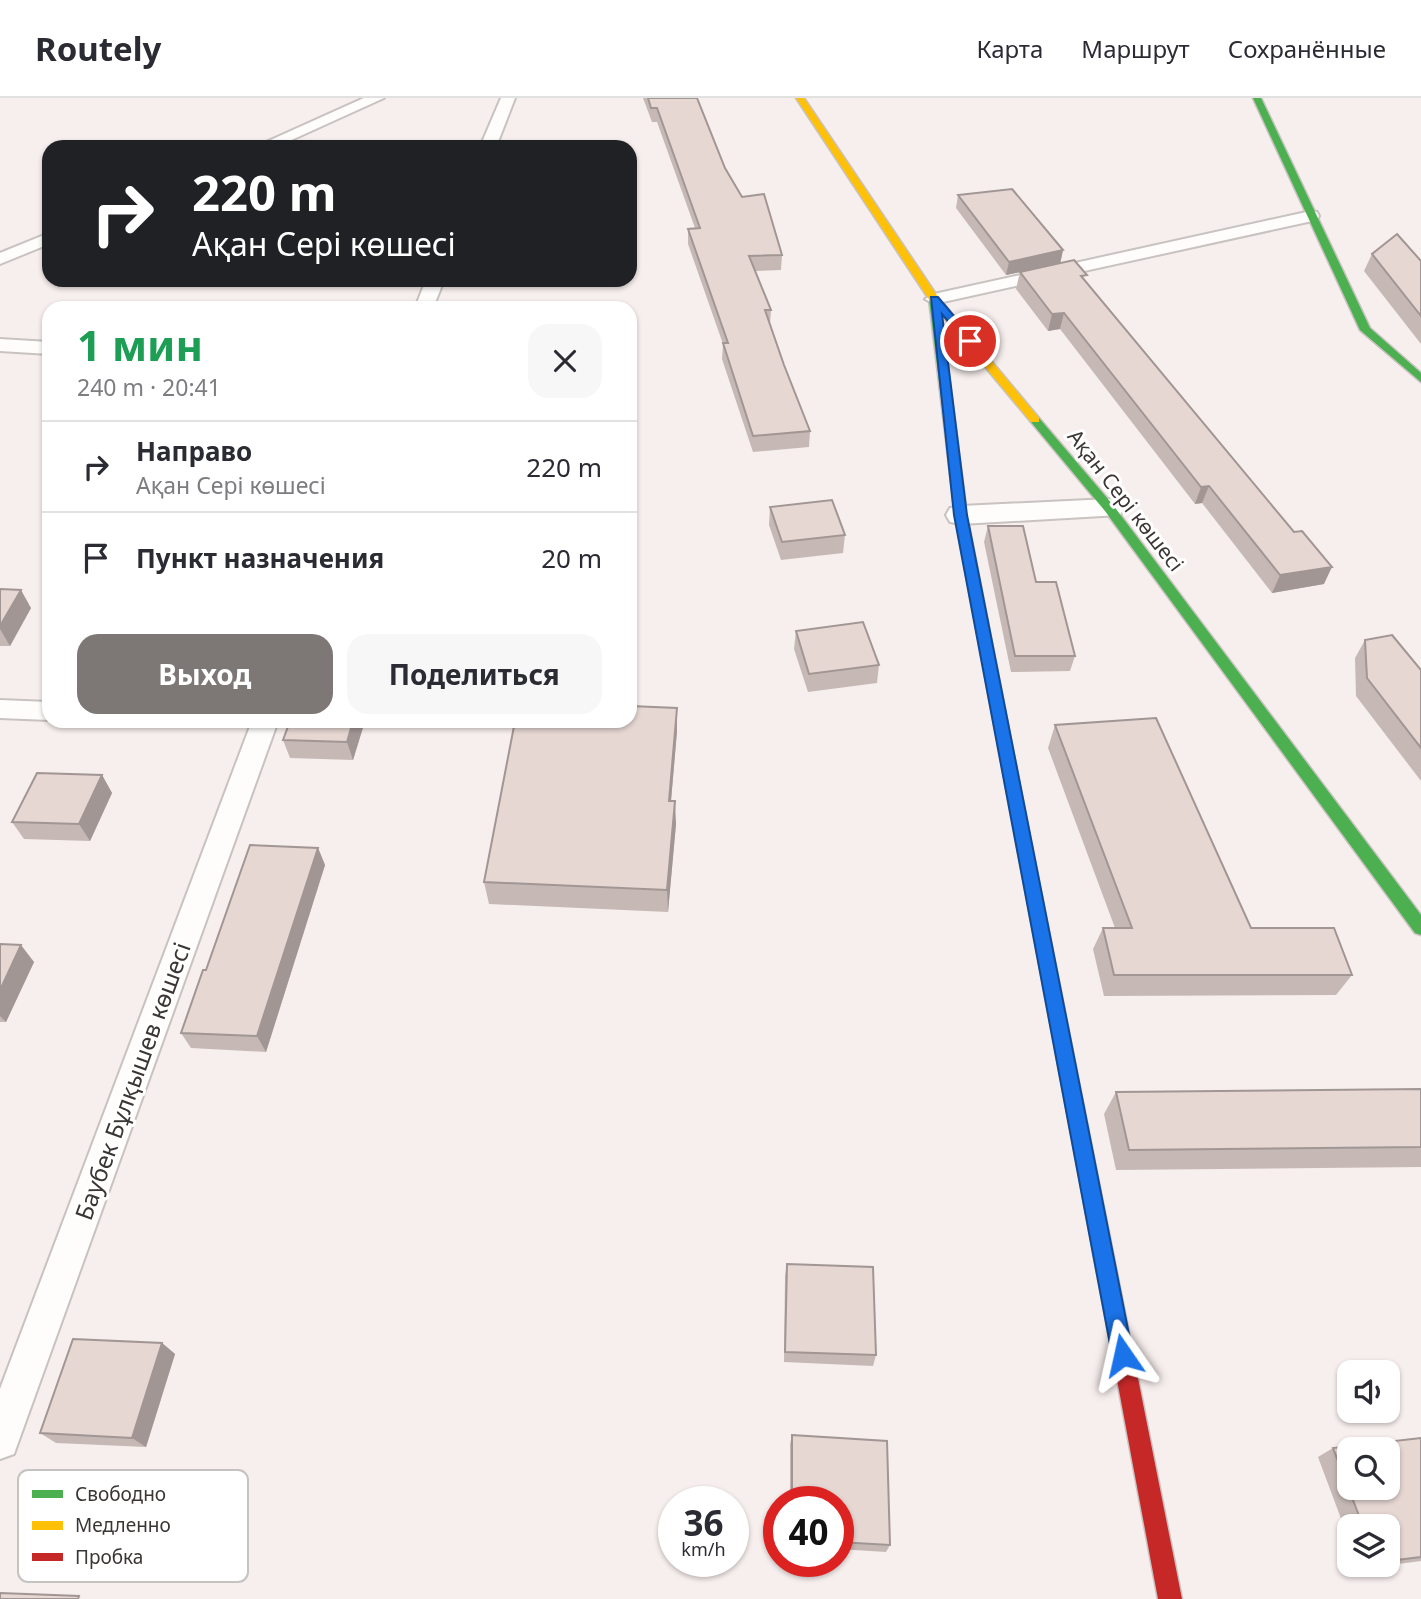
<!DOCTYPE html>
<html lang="ru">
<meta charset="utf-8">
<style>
body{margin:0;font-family:"Noto Sans",sans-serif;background:#f7f7f7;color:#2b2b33;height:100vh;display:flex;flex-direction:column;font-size:26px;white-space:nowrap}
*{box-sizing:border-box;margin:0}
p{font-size:23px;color:#7c7c81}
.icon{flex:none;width:38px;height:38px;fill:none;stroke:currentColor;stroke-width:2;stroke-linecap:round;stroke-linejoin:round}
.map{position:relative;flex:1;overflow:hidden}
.panel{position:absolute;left:42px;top:203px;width:595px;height:427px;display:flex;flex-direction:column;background:#fff;border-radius:21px;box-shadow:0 2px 5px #0004}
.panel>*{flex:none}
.banner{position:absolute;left:42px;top:42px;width:595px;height:147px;border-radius:21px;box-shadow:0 2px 5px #0004;background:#202124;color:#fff;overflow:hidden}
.tools{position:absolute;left:1337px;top:1262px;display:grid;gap:14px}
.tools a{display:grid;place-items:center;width:63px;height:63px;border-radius:14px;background:#fff;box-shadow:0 2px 5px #0004;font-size:35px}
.speed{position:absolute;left:658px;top:1388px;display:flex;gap:14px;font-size:35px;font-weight:700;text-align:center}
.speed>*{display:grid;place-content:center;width:91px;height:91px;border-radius:50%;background:#fff;box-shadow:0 2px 5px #0004;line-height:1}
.speed small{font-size:18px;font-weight:400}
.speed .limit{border:10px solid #d22;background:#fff;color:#111}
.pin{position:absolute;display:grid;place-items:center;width:60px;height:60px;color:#fff;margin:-30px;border:4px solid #fff;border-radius:50%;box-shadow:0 2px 7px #0007}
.me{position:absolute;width:77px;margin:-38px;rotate:349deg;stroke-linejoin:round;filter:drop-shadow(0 0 5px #0008)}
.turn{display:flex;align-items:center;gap:24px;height:147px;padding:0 35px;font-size:32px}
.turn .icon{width:91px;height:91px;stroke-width:2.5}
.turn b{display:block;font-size:49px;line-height:60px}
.round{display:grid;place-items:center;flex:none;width:74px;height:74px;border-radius:21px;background:#f7f7f7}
.summary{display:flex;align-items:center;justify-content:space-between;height:119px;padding:0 35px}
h1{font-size:42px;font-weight:700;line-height:52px;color:#1e9e55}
.primary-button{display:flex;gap:14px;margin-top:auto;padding:14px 35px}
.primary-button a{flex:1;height:80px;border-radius:21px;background:#7d7775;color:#fff;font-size:28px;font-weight:700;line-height:80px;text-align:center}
.primary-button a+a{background:#f7f7f7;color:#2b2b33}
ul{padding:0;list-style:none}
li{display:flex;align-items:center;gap:21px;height:91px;padding:0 35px;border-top:2px solid #e1e1e2}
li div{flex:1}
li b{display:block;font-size:26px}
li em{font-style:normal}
header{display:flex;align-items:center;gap:42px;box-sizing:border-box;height:98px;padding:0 35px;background:#fff;border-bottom:2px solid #e1e1e2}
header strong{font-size:33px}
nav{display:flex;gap:38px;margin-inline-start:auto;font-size:24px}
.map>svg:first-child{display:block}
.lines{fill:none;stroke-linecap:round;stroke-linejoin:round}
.lane-casing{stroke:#c8c2c0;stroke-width:4}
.street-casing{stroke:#c8c2c0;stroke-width:4}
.fast-casing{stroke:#c8c2c0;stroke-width:3}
.slow-casing{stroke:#c8c2c0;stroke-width:3}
.jam-casing{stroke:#c8c2c0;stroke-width:3}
.lane{fill:#fefdfc;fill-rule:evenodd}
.street{fill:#fefdfc;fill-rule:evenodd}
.fast{fill:#4caf50;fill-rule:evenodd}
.slow{fill:#ffc107;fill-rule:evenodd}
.jam{fill:#c62828;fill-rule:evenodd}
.wall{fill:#c6b9b5}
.shaded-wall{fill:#a19694}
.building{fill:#e6d7d3;stroke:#a19694;stroke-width:2;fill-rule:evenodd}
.route{fill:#1a73e8;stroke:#114b97;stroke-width:2}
.labels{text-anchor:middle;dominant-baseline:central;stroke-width:6;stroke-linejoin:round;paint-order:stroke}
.far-street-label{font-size:21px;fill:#3b3634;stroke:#fff}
.street-label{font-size:24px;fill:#3b3634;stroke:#fff}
.key{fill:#fff;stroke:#c4c3c2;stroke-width:2}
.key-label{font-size:19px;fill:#3b3634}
</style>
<header>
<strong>Routely</strong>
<nav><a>Карта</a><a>Маршрут</a><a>Сохранённые</a></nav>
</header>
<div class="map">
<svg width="1421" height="1501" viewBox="0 0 1421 1501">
<rect width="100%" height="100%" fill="#f7efed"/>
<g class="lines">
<defs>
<g id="lane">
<path d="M364,0H384L276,49H255Z"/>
<path d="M501,0H515L496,49H480Z"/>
<path d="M1311,113L1317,114L1319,118L1317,122L934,206L925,201L934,196Z"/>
<path d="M49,135V146L0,166V155Z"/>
<path d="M426,182H444L433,210H415Z"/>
<path d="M0,241L49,244V256L0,253Z"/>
<path d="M0,602L49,604V622L0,620Z"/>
<path d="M252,623H278L19,1342L14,1356L0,1361V1291Z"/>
</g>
<path id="street" d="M1109,401L1120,403L1124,410L1120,417L961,426L950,424L946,417L950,410L961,408Z"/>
<g id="fast">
<path d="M1253,0H1261L1370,230L1421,275V284L1360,232Z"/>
<path d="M934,198L939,201L967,417L1016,668L1009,674L1002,668L955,417L929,201Z"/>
<path d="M1035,319L1039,320L1113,407L1421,817V837L1415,835L1105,413L1031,324V320Z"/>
</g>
<g id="slow">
<path d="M796,0H804L938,199L1039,320V324H1031L930,203Z"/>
<path d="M1009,662L1016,668L1088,1030L1086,1036L1079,1039L1072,1036L1070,1030L1002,668Z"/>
</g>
<path id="jam" d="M1079,1021L1086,1024L1088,1030L1182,1501H1158L1070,1030L1072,1024Z"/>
</defs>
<use href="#lane" class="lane-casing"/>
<use href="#street" class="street-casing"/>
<use href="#fast" class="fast-casing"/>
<use href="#slow" class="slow-casing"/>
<use href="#jam" class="jam-casing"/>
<use href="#lane" class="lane"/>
<use href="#street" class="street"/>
<use href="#fast" class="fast"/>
<use href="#slow" class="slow"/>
<use href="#jam" class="jam"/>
</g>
<g class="wall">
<path d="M643,0H697L725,70L742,99L782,157L781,172L755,173L771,212L770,226L784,267L810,333L809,349L753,354L722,261L723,246L688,146V131L695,130L657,24H652Z"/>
<path d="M958,97L1063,152L1060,166L1085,183L1324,486L1272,495L1202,405L1195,406L1060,231L1048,233L1016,191L1020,174L1006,177L956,110Z"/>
<path d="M1372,156L1421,163V246L1364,173Z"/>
<path d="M770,409L845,437L843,455L781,462L769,427Z"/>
<path d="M988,428L1036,484L1075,558L1070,573L1011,574L984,444Z"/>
<path d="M0,491L31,510L10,548H0Z"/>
<path d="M796,533L879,567L877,585L808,594L794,551Z"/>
<path d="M1365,542L1421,572V683L1356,598L1355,560Z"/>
<path d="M677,610V633L671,703L676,726L668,814L489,806L484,784Z"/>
<path d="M290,623H365L353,662L290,660L283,642Z"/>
<path d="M1055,627L1251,830L1352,877L1336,897L1104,898L1093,851L1103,830H1115L1048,650Z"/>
<path d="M102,677L112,695L90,743L24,741L12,724Z"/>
<path d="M318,750L325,767L266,954L191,950L181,935L206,872Z"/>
<path d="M0,846L34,864L6,924H0Z"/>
<path d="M1421,991V1069L1116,1072L1104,1016L1116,994Z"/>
<path d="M787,1166L876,1257L873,1268L784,1264L785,1178Z"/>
<path d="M162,1245L175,1256L146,1349L56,1345L40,1335Z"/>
<path d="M792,1337L890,1447L886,1454L838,1451V1404H790V1346Z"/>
<path d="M1421,1340V1463L1360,1471L1358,1466H1388V1428H1349V1442L1318,1359L1333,1350Z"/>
</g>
<g class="shaded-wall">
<path d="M1063,152L1060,166L1006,177L1009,164Z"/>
<path d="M1064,215L1060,231L1048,233L1052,216Z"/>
<path d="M1209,388L1202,405L1195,406L1201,389Z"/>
<path d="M1332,469L1324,486L1272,495L1280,477Z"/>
<path d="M21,492L31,510L10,548L0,531V528Z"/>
<path d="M677,610V633L669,726V703Z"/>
<path d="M353,623H365L353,662L347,644Z"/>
<path d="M102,677L112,695L90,743L79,726Z"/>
<path d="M675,703L676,726L668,814L667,792Z"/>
<path d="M318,750L325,767L266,954L257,938Z"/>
<path d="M21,847L34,864L6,924L0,918V892Z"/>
<path d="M162,1245L175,1256L146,1349L132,1340Z"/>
</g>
<g class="building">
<path d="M648,0H697L725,70L742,99L764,96L782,157L749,158L771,212H765L784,267L810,333L753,338L723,245H728L688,131L700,130L657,10H651Z"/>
<path d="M1012,91L1063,152L1009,164L958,97Z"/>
<path d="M1397,136L1421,163V218L1372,156Z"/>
<path d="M1074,162L1087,177L1081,178L1294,434L1302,433L1332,469L1280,477L1209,388L1201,389L1064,215L1052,216L1020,174Z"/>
<path d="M832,402L845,437L782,444L770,409Z"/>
<path d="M988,428H1023L1036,484H1056L1075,558H1015Z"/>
<path d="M0,491L21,492L0,528Z"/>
<path d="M863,524L879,567L809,576L796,533Z"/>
<path d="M1392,537L1421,572V650L1367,580L1365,542Z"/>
<path d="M630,608L677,610L669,703H675L667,792L484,784L515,623H630Z"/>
<path d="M1156,620L1251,830H1334L1352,877H1114L1103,830H1132L1055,627Z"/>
<path d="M290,623H353L347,644L283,642Z"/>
<path d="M37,675L102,677L79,726L12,724Z"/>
<path d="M250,747L318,750L257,938L181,935L203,872H206Z"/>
<path d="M0,846L21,847L0,892Z"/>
<path d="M1421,991V1049L1129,1052L1116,994Z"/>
<path d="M787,1166L873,1169L876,1257L785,1254Z"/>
<path d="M73,1241L162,1245L132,1340L40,1335Z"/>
<path d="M792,1337L887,1343L890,1447L838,1444V1404H792Z"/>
<path d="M1421,1340V1459L1388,1463V1428H1363L1333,1350ZM1349,1351H1388V1390H1349Z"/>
<path d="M0,1495L79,1498L78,1501H0Z"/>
</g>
<path class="route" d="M931,199H938L975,243L966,245L942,216L967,417L1133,1257L1130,1264L1123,1268L1115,1264L1112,1257L954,417Z"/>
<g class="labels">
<g class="far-street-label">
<text transform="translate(1126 402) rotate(52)">Ақан Сері көшесі</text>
</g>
<g class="street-label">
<text transform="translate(132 983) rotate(-70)">Баубек Бұлқышев көшесі</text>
</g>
</g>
<rect x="18" y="1372" width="230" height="112" rx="10" class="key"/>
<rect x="32" y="1392" width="31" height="8" fill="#4caf50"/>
<rect x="32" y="1423" width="31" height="9" fill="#ffc107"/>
<rect x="32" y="1455" width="31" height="8" fill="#c62828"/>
<g class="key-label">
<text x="75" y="1403">Свободно</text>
<text x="75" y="1434">Медленно</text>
<text x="75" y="1466">Пробка</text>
</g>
</svg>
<div class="tools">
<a><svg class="icon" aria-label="sound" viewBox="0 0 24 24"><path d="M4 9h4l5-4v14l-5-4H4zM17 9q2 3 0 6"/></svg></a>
<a><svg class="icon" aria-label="search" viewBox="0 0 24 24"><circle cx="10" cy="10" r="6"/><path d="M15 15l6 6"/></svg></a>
<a><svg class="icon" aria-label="layers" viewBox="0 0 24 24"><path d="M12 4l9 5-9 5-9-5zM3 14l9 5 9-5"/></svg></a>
</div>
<div class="speed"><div>36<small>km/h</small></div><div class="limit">40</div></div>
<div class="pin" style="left:970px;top:243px;background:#d93025"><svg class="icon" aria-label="arrive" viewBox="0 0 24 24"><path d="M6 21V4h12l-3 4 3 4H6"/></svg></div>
<svg class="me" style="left:1123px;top:1257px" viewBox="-20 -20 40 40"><path d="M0-17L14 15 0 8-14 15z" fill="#1a73e8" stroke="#fff" stroke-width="4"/></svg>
<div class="banner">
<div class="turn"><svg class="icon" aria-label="right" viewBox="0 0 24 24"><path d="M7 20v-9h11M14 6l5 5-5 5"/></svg><div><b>220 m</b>Ақан Сері көшесі</div></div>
</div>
<section class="panel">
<div class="summary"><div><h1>1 мин</h1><p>240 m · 20:41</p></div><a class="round"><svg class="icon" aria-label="close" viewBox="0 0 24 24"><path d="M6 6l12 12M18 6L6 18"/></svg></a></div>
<ul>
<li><svg class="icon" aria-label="right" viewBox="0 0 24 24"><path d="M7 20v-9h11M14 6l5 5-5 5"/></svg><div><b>Направо</b><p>Ақан Сері көшесі</p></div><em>220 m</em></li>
<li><svg class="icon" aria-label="arrive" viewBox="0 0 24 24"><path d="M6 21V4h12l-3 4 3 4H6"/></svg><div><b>Пункт назначения</b></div><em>20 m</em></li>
</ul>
<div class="primary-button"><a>Выход</a><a>Поделиться</a></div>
</section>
</div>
